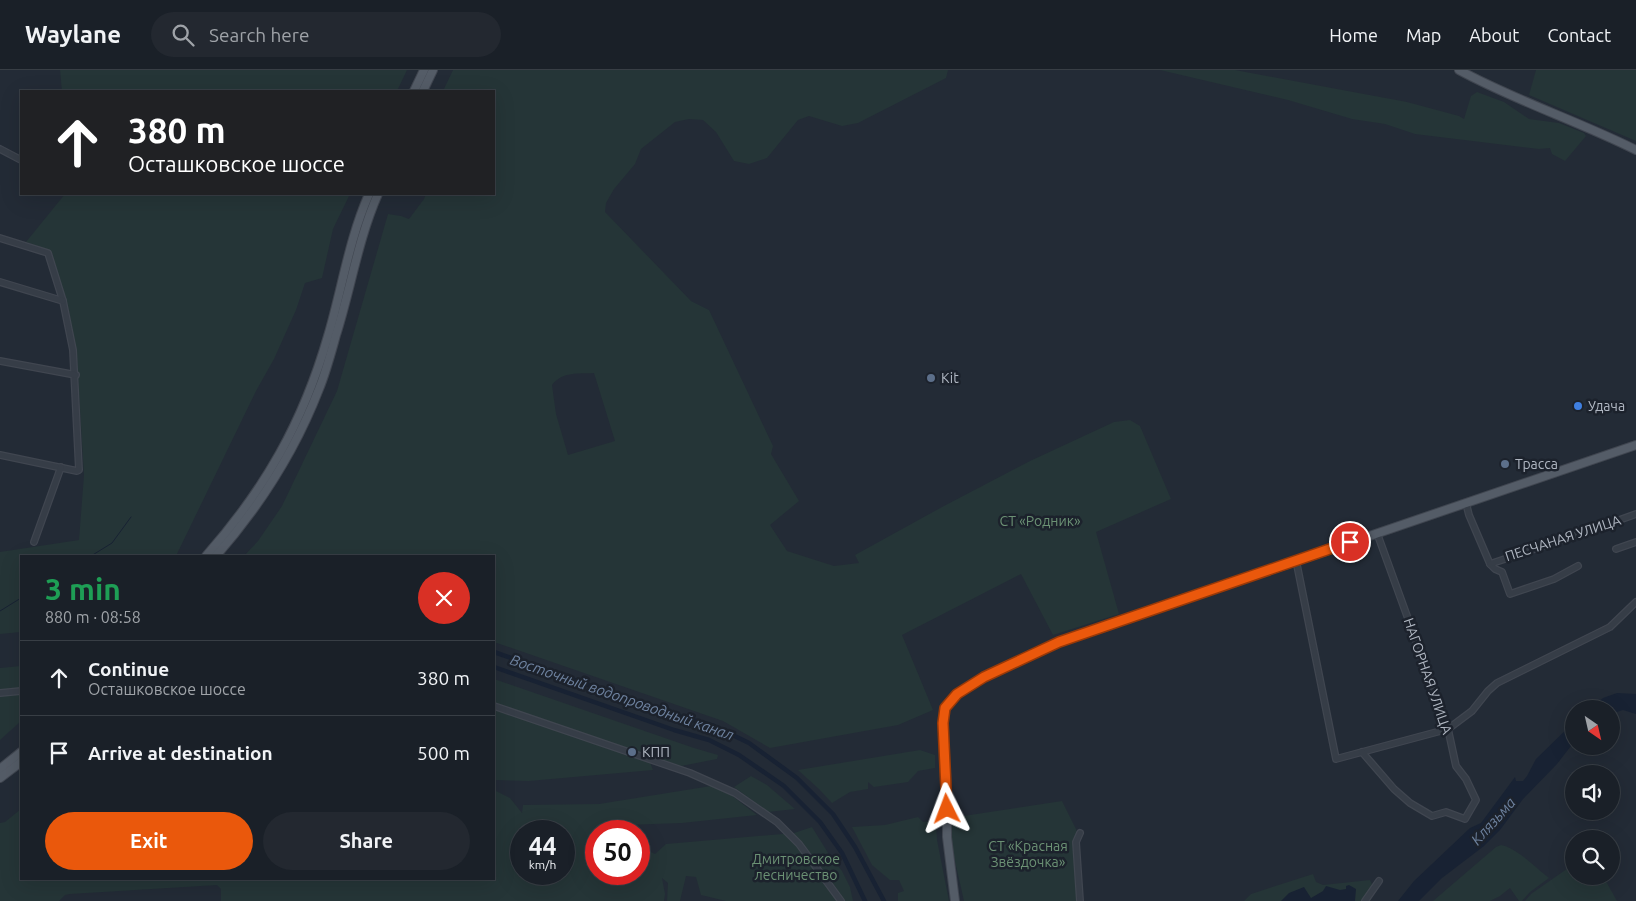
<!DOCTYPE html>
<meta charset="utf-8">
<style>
body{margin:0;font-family:Ubuntu,sans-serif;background:#232830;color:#f1f3f6;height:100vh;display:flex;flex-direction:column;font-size:19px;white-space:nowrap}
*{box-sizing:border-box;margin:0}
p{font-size:16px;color:#9fa3a8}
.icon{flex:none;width:28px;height:28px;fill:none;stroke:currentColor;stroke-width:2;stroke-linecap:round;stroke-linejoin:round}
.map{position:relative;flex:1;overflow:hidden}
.side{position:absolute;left:20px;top:485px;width:475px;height:325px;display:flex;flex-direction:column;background:#1a2028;border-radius:0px;box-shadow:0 5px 20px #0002,0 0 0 1px #383e45}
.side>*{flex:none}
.hud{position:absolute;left:20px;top:20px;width:475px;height:105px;border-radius:0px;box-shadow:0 5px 20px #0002,0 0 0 1px #383e45;background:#202124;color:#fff;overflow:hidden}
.needle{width:32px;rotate:146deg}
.tools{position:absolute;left:1565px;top:630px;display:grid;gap:10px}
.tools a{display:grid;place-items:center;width:55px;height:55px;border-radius:50%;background:#1a2028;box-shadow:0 5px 20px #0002,0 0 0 1px #383e45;font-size:25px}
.speed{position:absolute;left:510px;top:750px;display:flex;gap:10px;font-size:25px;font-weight:700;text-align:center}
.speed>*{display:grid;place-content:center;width:65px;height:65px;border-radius:50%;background:#1a2028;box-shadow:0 5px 20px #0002,0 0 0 1px #383e45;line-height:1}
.speed small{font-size:12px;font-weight:400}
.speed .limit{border:8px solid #d22;background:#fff;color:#111}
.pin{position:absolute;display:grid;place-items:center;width:42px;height:42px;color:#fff;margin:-21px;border:2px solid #fff;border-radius:50%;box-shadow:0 1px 5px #0007}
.me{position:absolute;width:55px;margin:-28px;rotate:357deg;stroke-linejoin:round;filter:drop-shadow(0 0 4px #0008)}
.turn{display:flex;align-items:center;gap:18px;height:105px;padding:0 25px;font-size:22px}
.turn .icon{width:65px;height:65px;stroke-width:2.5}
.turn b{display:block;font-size:35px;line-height:42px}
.round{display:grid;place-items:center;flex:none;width:52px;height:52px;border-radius:26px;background:#232830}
.summary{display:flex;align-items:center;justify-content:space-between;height:85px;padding:0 25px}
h1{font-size:30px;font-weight:600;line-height:38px;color:#1e9e55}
.primary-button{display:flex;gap:10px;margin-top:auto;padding:10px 25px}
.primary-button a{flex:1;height:58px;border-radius:30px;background:#ea580c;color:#fff;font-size:20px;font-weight:600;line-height:58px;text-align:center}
.primary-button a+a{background:#232830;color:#f1f3f6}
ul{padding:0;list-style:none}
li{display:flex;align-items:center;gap:15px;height:75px;padding:0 25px;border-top:1px solid #383e45}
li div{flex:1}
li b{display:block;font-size:19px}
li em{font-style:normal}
header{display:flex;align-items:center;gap:30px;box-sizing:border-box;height:70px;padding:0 25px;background:#1a2028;border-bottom:1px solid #383e45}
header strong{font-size:24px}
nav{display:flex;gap:28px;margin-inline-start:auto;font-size:18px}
.search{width:350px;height:45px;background:#232830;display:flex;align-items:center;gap:12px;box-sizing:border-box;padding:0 18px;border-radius:28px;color:#9fa3a8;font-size:19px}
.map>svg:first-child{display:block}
.green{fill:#253537;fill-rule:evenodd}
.water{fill:#182233}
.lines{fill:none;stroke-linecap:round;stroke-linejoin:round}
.stream{stroke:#182233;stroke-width:1}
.canal{stroke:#182233;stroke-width:4.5}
.minor-casing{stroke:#404650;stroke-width:8}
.major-casing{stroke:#404650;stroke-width:10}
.minor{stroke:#363d47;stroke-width:5.5}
.major{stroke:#545c67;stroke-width:8}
.route-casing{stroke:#983908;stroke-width:12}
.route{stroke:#ea580c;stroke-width:9}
.service-dot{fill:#5c6f8a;stroke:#1c222c;stroke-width:2}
.shop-dot{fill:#3f7fe0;stroke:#1c222c;stroke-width:2}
.labels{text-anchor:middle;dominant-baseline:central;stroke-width:5;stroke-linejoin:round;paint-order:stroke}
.poi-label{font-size:14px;fill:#b1b8c3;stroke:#1c222c;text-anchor:start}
.park-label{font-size:14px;fill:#6b9174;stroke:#1c222c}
.street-label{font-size:14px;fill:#b1b8c3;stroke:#1c222c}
.water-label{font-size:15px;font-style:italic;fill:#6e829f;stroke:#1c222c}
</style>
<header>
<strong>Waylane</strong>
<div class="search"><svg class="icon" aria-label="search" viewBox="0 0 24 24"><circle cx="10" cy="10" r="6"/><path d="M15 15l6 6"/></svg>Search here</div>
<nav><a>Home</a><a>Map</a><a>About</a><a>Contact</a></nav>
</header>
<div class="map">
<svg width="1636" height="831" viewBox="0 0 1636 831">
<rect width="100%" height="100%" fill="#232b36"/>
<g class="green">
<path d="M60,0H407L397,21H62Z"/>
<path d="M453,0H948L946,8L858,53L842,56L809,46L798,50L767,88L749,94L734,91L716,62L703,50L689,49L675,52L641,79L635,94L614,119L606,133L605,142L691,231L709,240L773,376L771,384L799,431L770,455L787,481L834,496L859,493L855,485L942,437L1030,391L1114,352L1130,350L1140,356L1171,429L1096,462L1119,544L1053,565L1021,504L902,565L933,640L898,655L770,678L723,651L494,572V486H244L258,471L282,436L337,321L388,144L401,146L409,149L424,129L426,124H494V21H443ZM594,303L615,371L568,385L556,344L552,315C563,301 578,304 594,303Z"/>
<path d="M1160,0H1235L1407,32L1459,46L1464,49L1471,26L1477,22L1504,32L1529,49L1559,53L1584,63L1586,66L1565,91L1552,84L1550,78L1539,79L1415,64L1385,54L1352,49L1288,30Z"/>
<path d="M1536,0H1636V71L1529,25Z"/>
<path d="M65,124H350L333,159L322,208L305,213L296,240L274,289L256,321L176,486H21V562L0,564V482L79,470L84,405L77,290L69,242L51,181L26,172Z"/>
<path d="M21,596V651L0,670V598Z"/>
<path d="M494,609L694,678L718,685L717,689L681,696L647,685L653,700L529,711L494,710Z"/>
<path d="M920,680L935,685V698L918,701L908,712L874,717L868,712V719L850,722L832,733L819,719L798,700Z"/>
<path d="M751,706L767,715L795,739L768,742L734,717Z"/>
<path d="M711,716L731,725L757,745L682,753L597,756L607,761H596V804H639V776L655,784L666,774L794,763L812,757L830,786L842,801L850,817L853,831H726L701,825L696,807L686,806L680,831H667L668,813L662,808L665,824L664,831H221V819L217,815L70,824L65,825L59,831H0V753L5,752L21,739V809H494V720L510,728L522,743L523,735L599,734ZM521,761H564V804H521Z"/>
<path d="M1062,731L1078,763L1075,768L1073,769V773L1079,831H964L950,769V748Z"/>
<path d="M918,747L923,752L929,751L936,753L937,770L949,831H898V823L904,821L899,810H890L872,795L852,757L885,755Z"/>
<path d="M1501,775C1517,778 1536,798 1549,808L1530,822L1522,831H1519L1510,818L1500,826L1490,831H1433L1496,777Z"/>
<path d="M1574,794V806H1603L1617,831H1525L1531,824Z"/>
<path d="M1313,804L1316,812L1323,815L1370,810L1373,816L1362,831H1244L1251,824Z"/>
</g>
<g class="water">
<path d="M1617,623L1636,624V644L1623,640L1611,644V639H1589L1603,628Z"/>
<path d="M1574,652V672L1557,694L1523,729L1500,760L1484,776L1442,808L1419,831H1398L1414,811L1470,758L1481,753L1515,707L1516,711H1523L1527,706L1536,689Z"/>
<path d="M1349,815L1356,819L1355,831H1281L1289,823L1304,817L1311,828L1323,821L1326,816L1340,820L1346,819V816Z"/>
</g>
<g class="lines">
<g class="stream">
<path d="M91,486L112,473L131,447"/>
<path d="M0,541L21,528"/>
</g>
<g class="canal">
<path d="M494,582L678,646L714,656L749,673L797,708L833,744L855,777L884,831"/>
<path d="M494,597L674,660L709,670L739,685L784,716L820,752L842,783L865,831"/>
</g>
<defs>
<g id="minor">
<path d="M0,79L21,90"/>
<path d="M0,168L48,183L63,231L73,280L79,400L77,401L0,385"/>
<path d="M0,212L63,231"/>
<path d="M0,291L76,305"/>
<path d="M1466,433L1469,445L1490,494L1495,499L1502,502L1510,524L1554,509L1578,496"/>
<path d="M34,472L61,397"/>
<path d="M1616,479L1636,472"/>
<path d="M1296,490L1336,689L1448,659L1472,641L1488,621L1497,613L1610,557L1636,532"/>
<path d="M1490,494L1594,459L1636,444"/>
<path d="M0,623L21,621"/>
<path d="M494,636L690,703L735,723L777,752L799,774L841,831"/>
<path d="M1362,682L1394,719L1410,733L1432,746L1446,742L1465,749L1476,730L1466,709L1456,696L1448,659L1377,463"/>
<path d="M1080,763L1076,772L1080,831"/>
<path d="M1365,831L1379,811"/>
</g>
<g id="major">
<path d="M1459,0C1516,31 1578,51 1636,80"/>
<path d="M414,21L424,0"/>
<path d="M423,21L433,0"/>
<path d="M206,486C265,419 303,353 328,266C342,219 349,169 369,124"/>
<path d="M216,486C259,437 295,381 319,319C326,302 331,283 336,265C351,218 358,169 378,124"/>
<path d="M0,699L21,682"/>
<path d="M0,708L21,692"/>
<path d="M955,831L947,767V739L943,653L945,638L957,624L984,607L1059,572L1636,375"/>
</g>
</defs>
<use href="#minor" class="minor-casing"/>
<use href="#major" class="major-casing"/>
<use href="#minor" class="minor"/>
<use href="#major" class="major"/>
</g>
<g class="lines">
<defs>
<path id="route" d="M947,739L943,653L945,638L957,624L984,607L1059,572L1350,472"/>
</defs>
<use href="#route" class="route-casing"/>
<use href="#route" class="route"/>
</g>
<g class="service-dot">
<circle cx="931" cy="308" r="5"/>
<circle cx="1505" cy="394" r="5"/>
<circle cx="632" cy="682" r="5"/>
</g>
<circle class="shop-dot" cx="1578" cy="336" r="5"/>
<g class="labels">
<g class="poi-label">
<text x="941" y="308">Kit</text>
<text x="1588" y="336">Удача</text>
<text x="1515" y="394">Трасса</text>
<text x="642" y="682">КПП</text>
</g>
<g class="park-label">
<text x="1040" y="451">СТ «Родник»</text>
<text x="1028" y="776">СТ «Красная<tspan x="1028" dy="16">Звёздочка»</tspan></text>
<text x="796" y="789">Дмитровское<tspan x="796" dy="16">лесничество</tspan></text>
</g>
<g class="street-label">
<text transform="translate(1563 468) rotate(-18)">ПЕСЧАНАЯ УЛИЦА</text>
<text transform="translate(1428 606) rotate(71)">НАГОРНАЯ УЛИЦА</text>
</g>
<g class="water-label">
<text transform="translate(622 627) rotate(19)">Восточный водопроводный канал</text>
<text transform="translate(1493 751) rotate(-48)">Клязьма</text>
</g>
</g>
</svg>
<div class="tools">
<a><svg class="needle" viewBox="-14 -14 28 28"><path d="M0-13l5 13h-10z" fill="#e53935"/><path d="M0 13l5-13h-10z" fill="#9fa3a8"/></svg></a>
<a><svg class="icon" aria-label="sound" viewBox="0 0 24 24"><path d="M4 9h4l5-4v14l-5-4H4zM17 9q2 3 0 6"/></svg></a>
<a><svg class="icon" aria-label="search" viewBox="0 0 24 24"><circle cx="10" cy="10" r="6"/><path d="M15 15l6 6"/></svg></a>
</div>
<div class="speed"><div>44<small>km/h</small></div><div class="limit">50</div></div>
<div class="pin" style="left:1350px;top:472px;background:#d93025"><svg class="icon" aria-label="arrive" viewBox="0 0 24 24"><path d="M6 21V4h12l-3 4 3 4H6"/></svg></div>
<svg class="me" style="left:947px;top:739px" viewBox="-20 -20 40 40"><path d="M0-17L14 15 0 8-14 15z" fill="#ea580c" stroke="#fff" stroke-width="4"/></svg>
<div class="hud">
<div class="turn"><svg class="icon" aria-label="ahead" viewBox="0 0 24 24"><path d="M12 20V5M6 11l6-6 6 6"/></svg><div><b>380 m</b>Осташковское шоссе</div></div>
</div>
<section class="side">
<div class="summary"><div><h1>3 min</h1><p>880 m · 08:58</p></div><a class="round" style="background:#d93025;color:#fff"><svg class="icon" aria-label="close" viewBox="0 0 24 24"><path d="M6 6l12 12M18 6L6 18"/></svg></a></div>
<ul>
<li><svg class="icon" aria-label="ahead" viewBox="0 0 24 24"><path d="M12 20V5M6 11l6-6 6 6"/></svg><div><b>Continue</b><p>Осташковское шоссе</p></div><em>380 m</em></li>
<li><svg class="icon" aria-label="arrive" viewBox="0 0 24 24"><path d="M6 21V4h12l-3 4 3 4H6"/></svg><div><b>Arrive at destination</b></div><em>500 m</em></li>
</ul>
<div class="primary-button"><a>Exit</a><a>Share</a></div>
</section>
</div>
